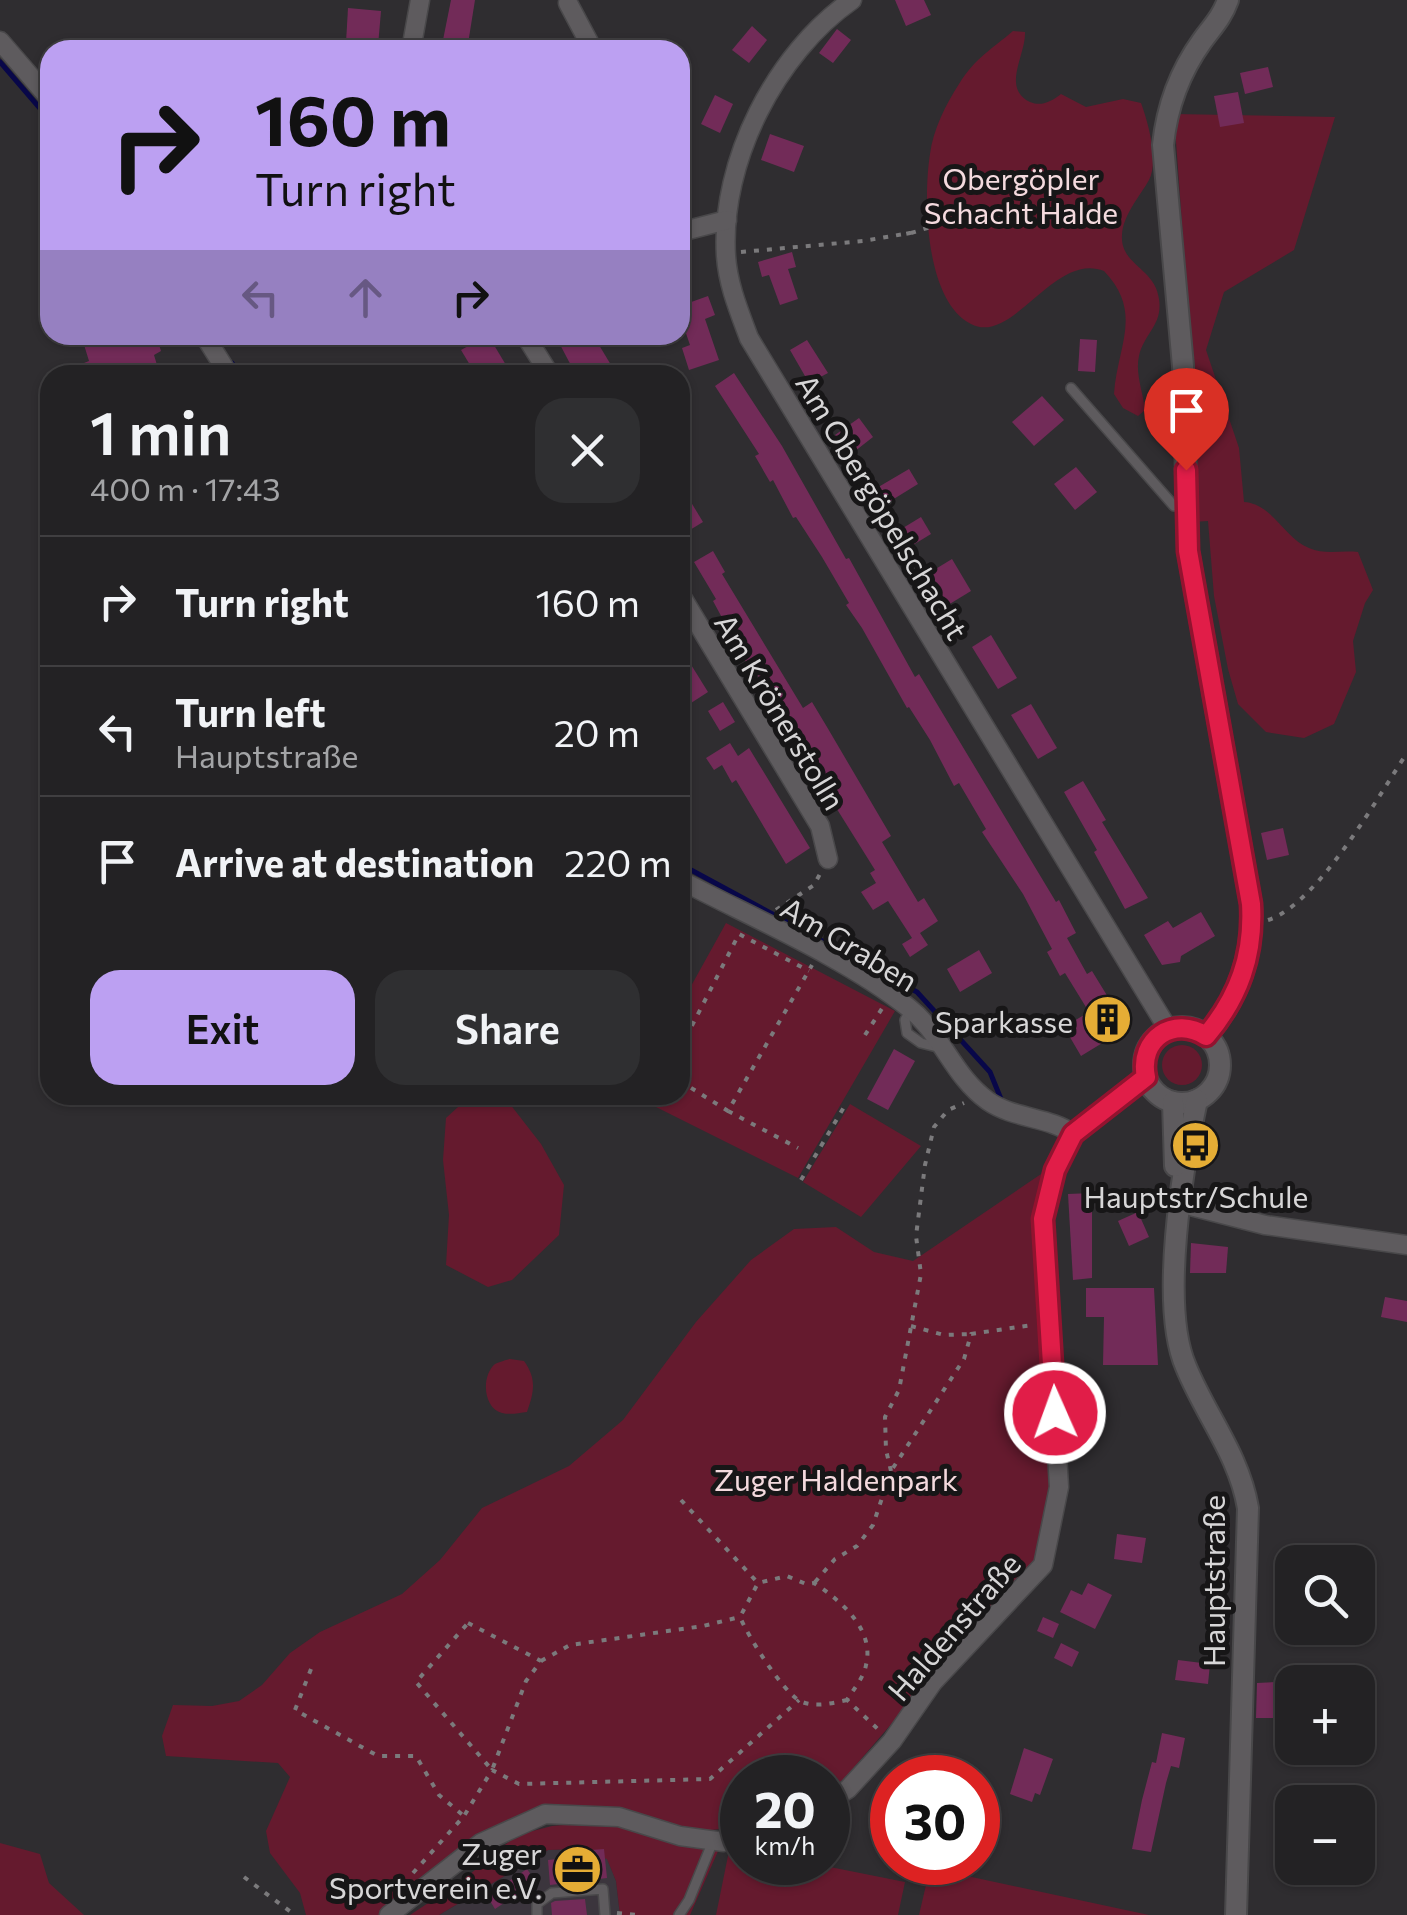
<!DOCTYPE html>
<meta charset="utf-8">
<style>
body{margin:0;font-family:Commissioner,sans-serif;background:#2f2f31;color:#f1f3f6;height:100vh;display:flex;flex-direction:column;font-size:38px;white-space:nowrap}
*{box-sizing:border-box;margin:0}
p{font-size:32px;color:#a3a4a6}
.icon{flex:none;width:55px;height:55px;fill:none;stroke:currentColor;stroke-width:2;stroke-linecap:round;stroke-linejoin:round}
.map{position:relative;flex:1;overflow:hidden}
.details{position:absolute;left:40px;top:365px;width:650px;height:740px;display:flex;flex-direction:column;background:#232224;border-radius:30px;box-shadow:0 2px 8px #0004,0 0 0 2px #403f41}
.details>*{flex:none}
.top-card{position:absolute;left:40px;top:40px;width:650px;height:305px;border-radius:30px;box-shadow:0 2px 8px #0004,0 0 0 2px #403f41;background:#bca0f2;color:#111;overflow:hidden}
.buttons{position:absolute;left:1275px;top:1545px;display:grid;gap:20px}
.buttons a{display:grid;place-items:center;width:100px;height:100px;border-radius:20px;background:#232224;box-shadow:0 2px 8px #0004,0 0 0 2px #403f41;font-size:50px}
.speed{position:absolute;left:720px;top:1755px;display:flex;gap:20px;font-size:50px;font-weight:700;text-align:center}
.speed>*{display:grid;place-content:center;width:130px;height:130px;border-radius:50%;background:#232224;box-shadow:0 2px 8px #0004,0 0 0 2px #403f41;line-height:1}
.speed small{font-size:25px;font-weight:400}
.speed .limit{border:15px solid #d22;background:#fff;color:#111}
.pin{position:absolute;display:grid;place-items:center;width:85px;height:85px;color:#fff;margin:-102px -42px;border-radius:50% 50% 50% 0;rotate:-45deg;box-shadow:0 0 10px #0007}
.pin .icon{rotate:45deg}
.me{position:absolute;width:110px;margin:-55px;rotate:358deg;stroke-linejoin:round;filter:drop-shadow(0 0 8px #0008)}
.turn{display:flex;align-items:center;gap:35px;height:210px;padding:0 50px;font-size:45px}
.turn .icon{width:130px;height:130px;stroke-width:2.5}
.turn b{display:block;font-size:70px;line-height:85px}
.lanes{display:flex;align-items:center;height:95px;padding:0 50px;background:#0003;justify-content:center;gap:50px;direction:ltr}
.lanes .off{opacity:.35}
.round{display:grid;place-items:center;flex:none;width:105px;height:105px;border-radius:30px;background:#2f2f31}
.overview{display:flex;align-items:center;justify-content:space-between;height:170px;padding:0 50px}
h1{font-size:60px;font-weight:600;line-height:75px}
.primary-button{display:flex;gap:20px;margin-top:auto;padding:20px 50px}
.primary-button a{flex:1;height:115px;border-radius:30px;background:#bca0f2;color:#111;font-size:40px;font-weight:600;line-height:115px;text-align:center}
.primary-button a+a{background:#2f2f31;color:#f1f3f6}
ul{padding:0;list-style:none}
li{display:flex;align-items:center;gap:30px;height:130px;padding:0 50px;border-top:2px solid #403f41}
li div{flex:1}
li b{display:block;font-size:38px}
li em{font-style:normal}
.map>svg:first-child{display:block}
.built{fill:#3b353d}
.green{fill:#651a2e}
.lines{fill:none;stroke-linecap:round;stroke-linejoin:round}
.stream{stroke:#080749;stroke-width:5}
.building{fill:#722b58}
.service-casing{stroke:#49484a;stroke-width:12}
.minor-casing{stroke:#49484a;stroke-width:21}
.tertiary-casing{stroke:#49484a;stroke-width:24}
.path{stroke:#7b7a7c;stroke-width:4;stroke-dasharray:5 8;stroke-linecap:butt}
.service{stroke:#5e5b5e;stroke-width:9}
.minor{stroke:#5e5b5e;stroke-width:18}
.tertiary{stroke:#5e5b5e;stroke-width:20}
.route-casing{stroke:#92132f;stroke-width:25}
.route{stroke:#e11d48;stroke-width:18}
.labels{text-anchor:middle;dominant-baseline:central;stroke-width:10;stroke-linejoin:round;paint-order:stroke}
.park-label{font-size:30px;fill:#f4dade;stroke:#171617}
.street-label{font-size:30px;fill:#d7d6d7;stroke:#171617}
.poi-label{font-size:30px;fill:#d7d6d7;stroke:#171617;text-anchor:end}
</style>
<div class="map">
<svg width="1407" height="1915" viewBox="0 0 1407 1915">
<rect width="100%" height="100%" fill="#2f2d30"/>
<path class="built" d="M578,1849L607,1858L616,1881L620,1915H439L548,1850Z"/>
<g class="green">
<path d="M1013,31L1025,32C1026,55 1001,88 1030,102C1042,107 1052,101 1061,94L1086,107L1123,99L1141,103C1148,122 1159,161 1149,180C1140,196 1123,215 1122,235C1120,265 1155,268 1159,299C1163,325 1144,333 1139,356C1135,373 1143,392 1145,410L1138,416L1123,408L1114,394C1117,346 1144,313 1104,271C1054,251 1013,346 971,324C925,301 923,199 930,154C933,130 946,104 959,84C975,58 992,49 1013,31Z"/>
<path d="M1174,114L1335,117L1294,250L1224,292L1206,350L1239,448L1244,502C1273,504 1284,538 1309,548C1325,555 1341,550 1358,552L1373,590L1365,603L1353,641L1356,672L1334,724L1304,738L1266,732L1238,704L1228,669L1214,596L1208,521L1193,522L1201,420L1188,306Z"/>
<path d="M726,923L895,1011L798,1178L632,1095H680V1006Z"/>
<circle cx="1182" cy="1065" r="20"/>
<path d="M503,1095L541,1144L564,1185L559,1235L512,1280L488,1287L446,1265L449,1215L443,1160L446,1118L470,1096Z"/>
<path d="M850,1104L921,1146L861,1217L803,1182Z"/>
<path d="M1047,1170L1054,1485L1038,1563L929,1680L844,1779L828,1790V1778H742V1826L682,1834L545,1811L381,1915H306L300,1893L270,1853L266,1831L290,1777L278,1763L166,1756L162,1736L173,1705L212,1706L239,1701L262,1685L290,1653L320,1632L402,1594L440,1560L482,1508L569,1466L623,1420L696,1322L751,1260L794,1229L836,1227L874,1252L913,1261Z"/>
<path d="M510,1359L524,1361C537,1379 534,1392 527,1412C519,1413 510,1415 502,1413C483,1408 481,1376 495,1364C497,1363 508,1359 510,1359Z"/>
<path d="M586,1823L617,1824L719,1849L690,1915H620L616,1881L607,1859L578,1849L548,1850L439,1915H410L463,1880L517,1835L552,1826Z"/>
<path d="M0,1843L40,1854L49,1883L84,1915H0Z"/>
<path d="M730,1846L742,1849V1862L810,1863L905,1882L898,1915H716Z"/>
<path d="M930,1868L1149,1915H919Z"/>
</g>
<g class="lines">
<g class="stream">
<path d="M0,62L50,120"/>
<path d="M232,363L239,375"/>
<path d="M680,864L917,992L990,1072L1001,1099"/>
</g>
</g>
<g class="building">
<path d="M451,0H475L467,50H441Z"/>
<path d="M895,0H924L931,15L906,26Z"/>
<path d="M348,8L381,11L378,46L346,43Z"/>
<path d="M752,26L767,40L749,63L732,50Z"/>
<path d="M837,29L851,40L833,63L819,53Z"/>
<path d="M1268,67L1273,87L1245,94L1240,73Z"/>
<path d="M1238,92L1244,123L1220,127L1214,96Z"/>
<path d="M715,95L733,104L720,133L701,124Z"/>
<path d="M770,134L804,146L794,172L761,160Z"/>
<path d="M792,252L796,267L788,269L798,299L780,305L769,275L762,277L758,262Z"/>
<path d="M708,296L715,315L705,319L719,360L689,370L682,348L690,345L680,316V306Z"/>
<path d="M81,335H156L161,351L154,355L160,375H88L84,363L89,361Z"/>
<path d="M488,335L512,375H476L461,350Z"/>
<path d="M555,335H593L617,375H576Z"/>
<path d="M1080,339L1097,340L1095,372L1078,371Z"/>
<path d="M807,340L828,373L809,383L790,350Z"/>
<path d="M734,373L782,446L846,559L849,558L915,677L919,674L1056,902L1059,900L1076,933L1067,938L1087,974L1092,971L1127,1028L1081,1056L1064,1027L1089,1012L1065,973L1060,976L1047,952L1052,949L1023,894L982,832L986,829L959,783L954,786L930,740L909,707L907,708L862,628L846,605L849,603L822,557L796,517L793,518L773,480L770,482L755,456L759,454L715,386Z"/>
<path d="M1042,396L1064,420L1034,446L1012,422Z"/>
<path d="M859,418L873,437L850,455L835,435Z"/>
<path d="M1076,467L1097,492L1075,510L1054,484Z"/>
<path d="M909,469L918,484L884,505L875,489Z"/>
<path d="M680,484L703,522L680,536Z"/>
<path d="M921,517L931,534L908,548L898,531Z"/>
<path d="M713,551L725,572L722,574L803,708L812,702L827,727L891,836L882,842L918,902L924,898L938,921L920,933L928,945L910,957L902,944L912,938L888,901L873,910L861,892L876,883L870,873L875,870L835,806L838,804L796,730L774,696L771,697L748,660L746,662L713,601L716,599L694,562Z"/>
<path d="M952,559L971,591L948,605L929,573Z"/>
<path d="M991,635L1017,678L998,689L972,647Z"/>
<path d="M680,647L708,692L691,703L680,685Z"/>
<path d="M723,702L735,722L720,731L708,711Z"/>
<path d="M1031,704L1057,748L1038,759L1011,715Z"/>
<path d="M730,743L738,756L749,748L810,848L786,864L736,780L732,783L722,765L714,770L706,758Z"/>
<path d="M1083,781L1106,820L1102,822L1148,898L1125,909L1094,852L1097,850L1064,792Z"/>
<path d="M1283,828L1289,855L1267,860L1261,833Z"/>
<path d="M1201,912L1215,936L1181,956L1180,962L1162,965L1144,935L1168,921L1173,928Z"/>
<path d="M979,950L992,973L960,992L947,969Z"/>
<path d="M894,1049L915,1061L888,1110L867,1099Z"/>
<path d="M1092,1193V1278L1073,1280L1068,1194Z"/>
<path d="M1138,1212L1149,1237L1129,1246L1118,1221Z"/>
<path d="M1191,1243L1228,1247L1226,1273H1190Z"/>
<path d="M1086,1288H1154L1158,1365H1103L1104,1317H1086Z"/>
<path d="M1385,1297L1407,1301V1322L1381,1317Z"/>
<path d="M1117,1534L1146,1538L1142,1563L1114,1559Z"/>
<path d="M1088,1583L1112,1595L1095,1629L1060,1612L1071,1590L1082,1595Z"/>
<path d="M1043,1617L1059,1624L1053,1638L1037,1631Z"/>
<path d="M1061,1643L1079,1652L1072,1667L1054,1658Z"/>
<path d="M1178,1660L1210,1664L1208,1684L1175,1680Z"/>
<path d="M1277,1682L1278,1718H1256L1257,1683Z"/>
<path d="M1162,1733L1185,1738L1179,1768L1171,1766L1166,1783L1151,1852L1132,1849L1142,1800L1152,1762L1156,1763Z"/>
<path d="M1024,1748L1053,1759L1040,1795L1035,1793L1032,1802L1010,1794Z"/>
<path d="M604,1849L607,1878L550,1885L548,1860L566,1858V1852Z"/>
<path d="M527,1869L536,1882L495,1909L487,1896Z"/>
<path d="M585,1899L587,1915H552L551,1903L555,1901Z"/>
</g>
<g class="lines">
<defs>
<g id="service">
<path d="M1071,388L1174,506L1187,505"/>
<path d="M911,1009L905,1020L907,1033L921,1043L941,1048"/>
<path d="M537,1915V1904L552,1893L603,1889L605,1915"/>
<path d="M679,1915L689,1900L713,1841"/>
</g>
<g id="minor">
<path d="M852,0C776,53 720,161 726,256C728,285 739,311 749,338L1168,1029"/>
<path d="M568,3L593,50"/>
<path d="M0,41L50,99"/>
<path d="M411,50L420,0"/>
<path d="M680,232L727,220"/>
<path d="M204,335L229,375"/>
<path d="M525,335L550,375"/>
<path d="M680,594L820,826L828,859"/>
<path d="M680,880C753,918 845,957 909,1008C942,1034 953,1076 988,1101C1014,1119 1050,1117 1073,1134"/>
<path d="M1179,1203L1265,1225L1407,1245"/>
<path d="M828,1802L848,1789L892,1741L933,1682L1043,1565L1059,1487L1043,1219L1055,1170L1073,1134L1145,1077"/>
<path d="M389,1915L481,1843L545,1814L619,1817L680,1836L724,1842L742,1837"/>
</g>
<g id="tertiary">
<circle cx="1182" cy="1065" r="38"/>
<path d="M1206,1036C1239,998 1254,955 1251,904L1188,551L1183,366L1163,145C1167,106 1179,73 1202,41C1213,26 1222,17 1228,0"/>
<path d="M1197,1100C1183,1166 1159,1305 1186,1367C1206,1416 1239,1455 1248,1508L1236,1915"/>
<path d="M1173,1102L1175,1166"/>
</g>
</defs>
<use href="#service" class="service-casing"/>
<use href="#minor" class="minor-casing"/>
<use href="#tertiary" class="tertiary-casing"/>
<g class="path">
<path d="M911,233L947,222L955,223"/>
<path d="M741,252L863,241L910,233L900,235"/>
<path d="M776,910L814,885L821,872"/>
<path d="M1268,920C1318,904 1377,798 1407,753"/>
<path d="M865,1035L883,1007"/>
<path d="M680,1049L739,934L809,971"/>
<path d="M680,1061L688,1065L680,1081"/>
<path d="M680,1081L728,1111L812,965"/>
<path d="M728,1111L798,1148"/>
<path d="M801,1180L847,1102"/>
<path d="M911,1326L944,1335L971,1334"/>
<path d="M891,1471L886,1450L885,1417L899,1390L921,1274L916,1236L925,1165L934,1127L948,1110L964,1103"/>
<path d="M681,1500L758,1583"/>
<path d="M815,1582L835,1559L857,1546L873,1525L891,1471L964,1359L971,1334L1032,1325"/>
<path d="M468,1623L541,1661L526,1681L492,1770L416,1682Z"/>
<path d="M541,1661L570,1645L703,1626L740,1617"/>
<path d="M311,1669L295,1710L378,1756H416L439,1795L464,1816"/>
<path d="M847,1700C833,1703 814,1708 800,1701C782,1691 748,1636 740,1617L758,1583L787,1576L806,1584L814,1583C840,1600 875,1629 866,1665C864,1677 853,1690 847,1700L881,1732"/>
<path d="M413,1873L464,1816L492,1770L519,1784L710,1779L799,1700"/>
<path d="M244,1877L295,1915"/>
<path d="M617,1913L637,1915"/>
</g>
<use href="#service" class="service"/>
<use href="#minor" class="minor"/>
<use href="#tertiary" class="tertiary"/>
</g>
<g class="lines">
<defs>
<path id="route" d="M1055,1413L1043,1219L1055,1170L1073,1134L1146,1077C1138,1039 1174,1015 1206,1036C1239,997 1254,955 1251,904L1188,551L1186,470"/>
</defs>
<use href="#route" class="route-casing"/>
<use href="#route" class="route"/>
</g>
<defs>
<symbol id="building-disc" viewBox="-11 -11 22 22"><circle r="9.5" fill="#e5ad35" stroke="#171617"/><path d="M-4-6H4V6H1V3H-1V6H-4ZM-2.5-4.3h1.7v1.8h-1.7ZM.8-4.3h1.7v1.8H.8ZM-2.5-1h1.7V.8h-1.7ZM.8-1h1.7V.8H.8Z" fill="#111"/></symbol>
<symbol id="bus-disc" viewBox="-11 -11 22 22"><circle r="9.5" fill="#e5ad35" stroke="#171617"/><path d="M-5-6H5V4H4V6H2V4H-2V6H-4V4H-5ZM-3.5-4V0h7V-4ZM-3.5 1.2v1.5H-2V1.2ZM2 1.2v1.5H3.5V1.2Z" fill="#111"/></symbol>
<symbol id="office-disc" viewBox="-11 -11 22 22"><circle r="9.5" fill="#e5ad35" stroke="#171617"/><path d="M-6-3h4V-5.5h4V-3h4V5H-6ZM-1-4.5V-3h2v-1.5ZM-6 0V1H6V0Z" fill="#111"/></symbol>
</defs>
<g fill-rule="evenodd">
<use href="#building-disc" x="1080" y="992" width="55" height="55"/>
<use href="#bus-disc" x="1168" y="1118" width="55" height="55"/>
<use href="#office-disc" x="550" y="1842" width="55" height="55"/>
</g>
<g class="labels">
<g class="park-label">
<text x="1021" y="177">Obergöpler<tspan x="1021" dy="34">Schacht Halde</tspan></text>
<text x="836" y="1478">Zuger Haldenpark</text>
</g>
<g class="street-label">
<text transform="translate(883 506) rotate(59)">Am Obergöpelschacht</text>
<text transform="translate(781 711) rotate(59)">Am Krönerstolln</text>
<text transform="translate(850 943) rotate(31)">Am Graben</text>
<text transform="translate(1212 1581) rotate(-90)">Hauptstraße</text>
<text transform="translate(953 1626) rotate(-49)">Haldenstraße</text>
</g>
<g class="poi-label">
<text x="1073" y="1020">Sparkasse</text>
<text x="1196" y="1195" text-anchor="middle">Hauptstr/Schule</text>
<text x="542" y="1852">Zuger<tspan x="542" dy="34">Sportverein e.V.</tspan></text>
</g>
</g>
</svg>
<div class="buttons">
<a><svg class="icon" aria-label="search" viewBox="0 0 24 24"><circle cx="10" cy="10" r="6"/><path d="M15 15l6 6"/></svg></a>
<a>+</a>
<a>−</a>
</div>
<div class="speed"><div>20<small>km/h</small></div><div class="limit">30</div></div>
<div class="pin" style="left:1186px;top:470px;background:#d93025"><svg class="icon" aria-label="arrive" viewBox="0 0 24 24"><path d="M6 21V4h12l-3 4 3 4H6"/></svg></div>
<svg class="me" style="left:1055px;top:1413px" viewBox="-20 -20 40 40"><circle r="17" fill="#e11d48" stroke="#fff" stroke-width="3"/><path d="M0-11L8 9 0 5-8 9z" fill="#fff"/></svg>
<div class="top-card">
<div class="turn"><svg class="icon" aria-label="right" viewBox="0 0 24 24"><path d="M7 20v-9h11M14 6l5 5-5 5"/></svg><div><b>160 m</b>Turn right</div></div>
<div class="lanes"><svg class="icon off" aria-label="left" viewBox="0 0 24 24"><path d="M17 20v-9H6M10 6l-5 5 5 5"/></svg><svg class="icon off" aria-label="ahead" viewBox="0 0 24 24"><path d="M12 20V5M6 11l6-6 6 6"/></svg><svg class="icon" aria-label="right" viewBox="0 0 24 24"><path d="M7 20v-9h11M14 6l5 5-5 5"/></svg></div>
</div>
<section class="details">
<div class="overview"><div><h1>1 min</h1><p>400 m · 17:43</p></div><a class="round"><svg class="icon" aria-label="close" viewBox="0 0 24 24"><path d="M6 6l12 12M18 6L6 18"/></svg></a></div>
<ul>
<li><svg class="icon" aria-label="right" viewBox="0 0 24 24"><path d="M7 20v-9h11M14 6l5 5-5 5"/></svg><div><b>Turn right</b></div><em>160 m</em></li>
<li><svg class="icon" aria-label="left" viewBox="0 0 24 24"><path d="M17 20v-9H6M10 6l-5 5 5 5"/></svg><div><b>Turn left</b><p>Hauptstraße</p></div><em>20 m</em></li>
<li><svg class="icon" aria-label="arrive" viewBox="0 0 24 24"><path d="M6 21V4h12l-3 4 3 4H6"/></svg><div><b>Arrive at destination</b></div><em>220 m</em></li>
</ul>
<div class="primary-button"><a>Exit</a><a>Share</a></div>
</section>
</div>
